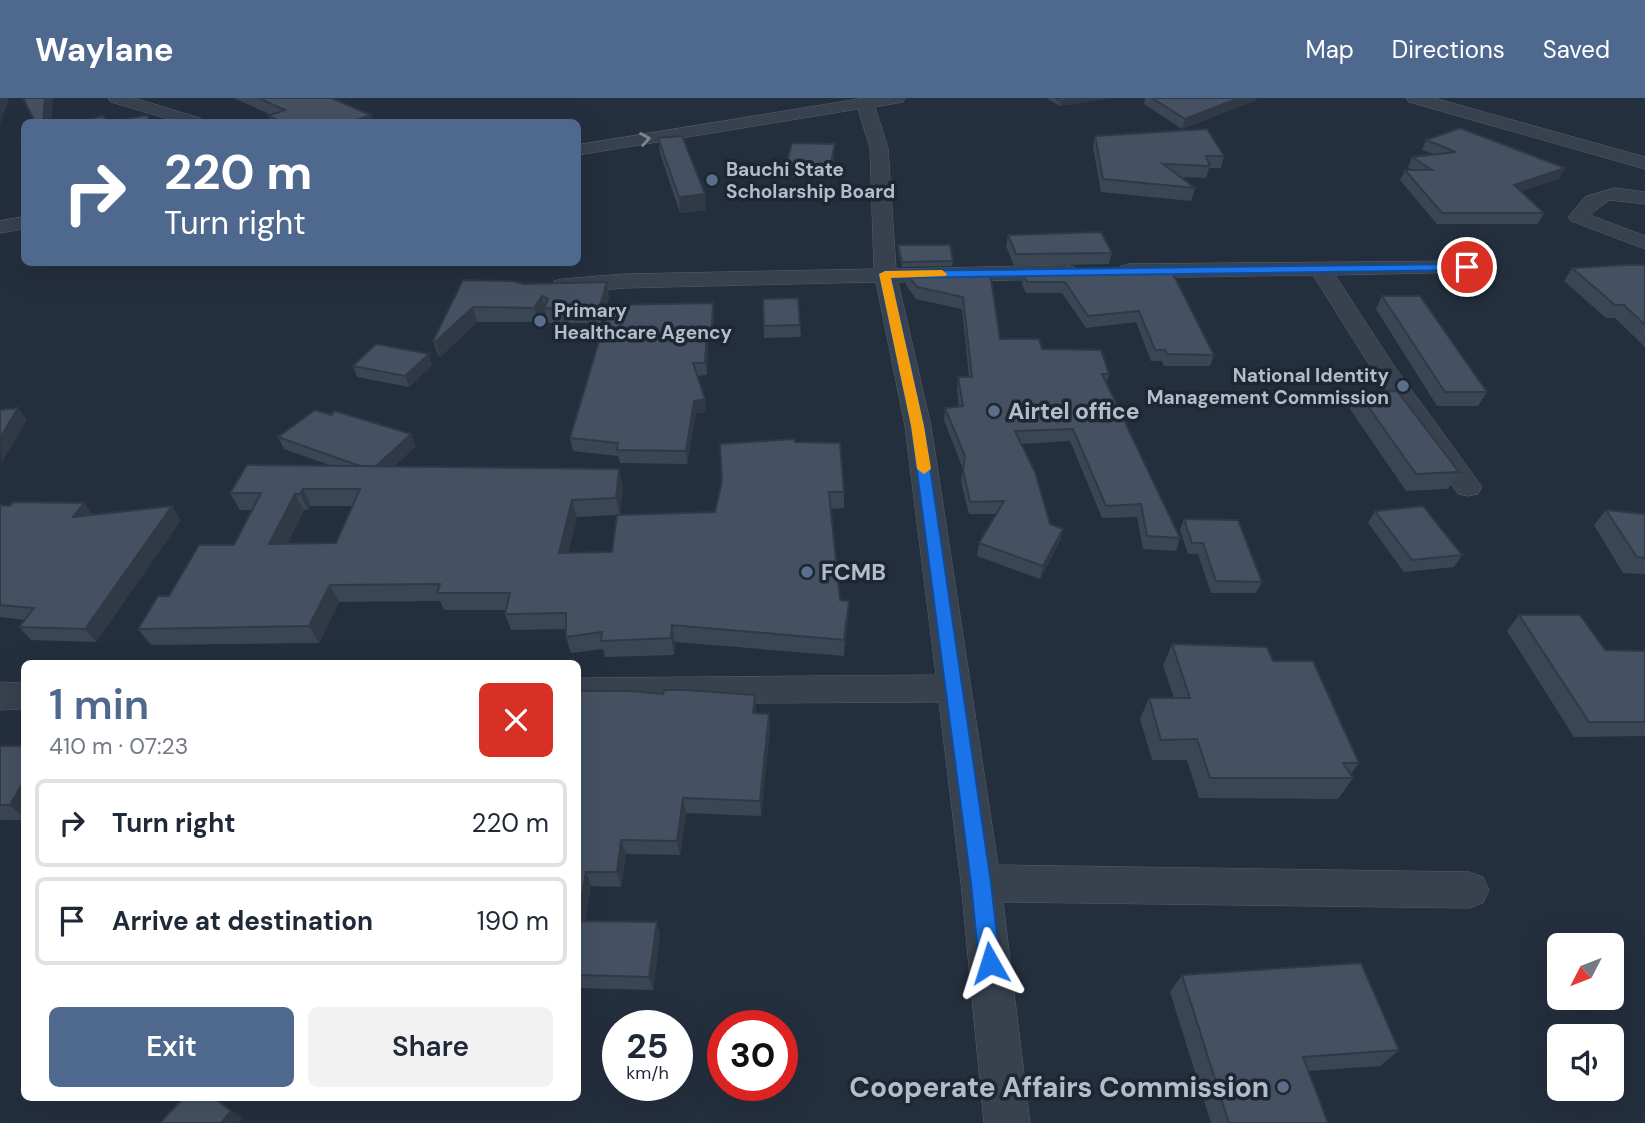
<!DOCTYPE html>
<meta charset="utf-8">
<style>
body{margin:0;font-family:"DM Sans",sans-serif;background:#f2f2f3;color:#1f2937;height:100vh;display:flex;flex-direction:column;font-size:26px;white-space:nowrap}
*{box-sizing:border-box;margin:0}
p{font-size:23px;color:#747a83}
.icon{flex:none;width:38px;height:38px;fill:none;stroke:currentColor;stroke-width:2;stroke-linecap:round;stroke-linejoin:round}
.map{position:relative;flex:1;overflow:hidden}
.panel{position:absolute;left:21px;top:562px;width:560px;height:441px;display:flex;flex-direction:column;background:#fff;border-radius:10px;box-shadow:0 7px 28px #0002}
.panel>*{flex:none}
.banner{position:absolute;left:21px;top:21px;width:560px;height:147px;border-radius:10px;box-shadow:0 7px 28px #0002;background:#4f688e;color:#fff;overflow:hidden}
.needle{width:46px;rotate:228deg}
.tools{position:absolute;left:1547px;top:835px;display:grid;gap:14px}
.tools a{display:grid;place-items:center;width:77px;height:77px;border-radius:10px;background:#fff;box-shadow:0 7px 28px #0002;font-size:35px}
.speed{position:absolute;left:602px;top:912px;display:flex;gap:14px;font-size:35px;font-weight:700;text-align:center}
.speed>*{display:grid;place-content:center;width:91px;height:91px;border-radius:50%;background:#fff;box-shadow:0 7px 28px #0002;line-height:1}
.speed small{font-size:18px;font-weight:400}
.speed .limit{border:10px solid #d22;background:#fff;color:#111}
.pin{position:absolute;display:grid;place-items:center;width:60px;height:60px;color:#fff;margin:-30px;border:4px solid #fff;border-radius:50%;box-shadow:0 2px 7px #0007}
.me{position:absolute;width:77px;margin:-38px;rotate:354deg;stroke-linejoin:round;filter:drop-shadow(0 0 5px #0008)}
.turn{display:flex;align-items:center;gap:24px;height:147px;padding:0 28px;font-size:32px}
.turn .icon{width:91px;height:91px;stroke-width:2.5}
.turn b{display:block;font-size:49px;line-height:60px}
.round{display:grid;place-items:center;flex:none;width:74px;height:74px;border-radius:10px;background:#f2f2f3}
.summary{display:flex;align-items:center;justify-content:space-between;height:119px;padding:0 28px}
h1{font-size:42px;font-weight:600;line-height:52px;color:#4f688e}
.cta{display:flex;gap:14px;margin-top:auto;padding:14px 28px}
.cta a{flex:1;height:80px;border-radius:10px;background:#4f688e;color:#fff;font-size:28px;font-weight:600;line-height:80px;text-align:center}
.cta a+a{background:#f2f2f3;color:#1f2937}
ul{padding:0;list-style:none}
li{display:flex;align-items:center;gap:21px;height:88px;margin:0 14px 10px;padding:0 14px;border:4px solid #e0e1e3;border-radius:10px}
li div{flex:1}
li b{display:block;font-size:26px}
li em{font-style:normal}
header{display:flex;align-items:center;gap:42px;box-sizing:border-box;height:98px;padding:0 35px;background:#4f688e;color:#fff}
header strong{font-size:33px}
nav{display:flex;gap:38px;margin-inline-start:auto;font-size:24px}
.map>svg:first-child{display:block}
.lines{fill:none;stroke-linecap:round;stroke-linejoin:round}
.minor-casing{stroke:#565f6c;stroke-width:1}
.minor{fill:#38414e;fill-rule:evenodd}
.wall{fill:#3b4654;fill-rule:evenodd}
.shaded-wall{fill:#303945}
.building{fill:#455162;stroke:#303945;stroke-width:2;fill-rule:evenodd}
.oneway{stroke:#7c8592}
.route{fill:#1a73e8;stroke:#114b97;stroke-width:2}
.slow{fill:#f59e0b}
.service-dot{fill:#5c6f8a;stroke:#1d2633;stroke-width:2.5}
.labels{text-anchor:middle;dominant-baseline:central;stroke-width:7;stroke-linejoin:round;paint-order:stroke}
.far-poi-label{font-size:19px;font-weight:bold;fill:#b4bcc9;stroke:#1d2633;text-anchor:start}
.poi-label{font-size:23px;font-weight:bold;fill:#b4bcc9;stroke:#1d2633;text-anchor:start}
.near-poi-label{font-size:28px;font-weight:bold;fill:#b4bcc9;stroke:#1d2633;text-anchor:end}
</style>
<header>
<strong>Waylane</strong>
<nav><a>Map</a><a>Directions</a><a>Saved</a></nav>
</header>
<div class="map">
<svg width="1645" height="1025" viewBox="0 0 1645 1025">
<rect width="100%" height="100%" fill="#242f3e"/>
<g class="lines">
<defs>
<g id="minor">
<path d="M109,0H134L200,20L203,24H178L111,4Z"/>
<path d="M865,0H905L903,4L875,9L888,50L896,171L1066,167L1074,169L1077,174L1074,179L1066,181L898,184L931,328L998,767L1469,774L1483,779L1489,792L1483,805L1469,810L1003,804L1030,1025H984L961,785L939,604L578,606V580L936,577L905,328L876,184L624,190L562,195L554,193L551,188L554,183L562,181L624,176L874,171L870,50L858,11L578,57V47Z"/>
<path d="M1407,0H1434L1645,59V71L1409,4Z"/>
<path d="M1615,90L1645,94V106L1609,102L1590,117L1645,138V151L1571,123L1568,119L1585,99Z"/>
<path d="M24,119V131L0,135V123Z"/>
<path d="M1467,163L1475,164L1478,169L1475,174L1335,177L1394,268L1482,389L1478,396L1468,398L1458,396L1372,271L1313,177L1129,180L1121,178L1118,173L1121,168L1129,166Z"/>
<path d="M0,584L24,585V611L0,612Z"/>
</g>
</defs>
<use href="#minor" class="minor-casing"/>
<use href="#minor" class="minor"/>
</g>
<g class="wall">
<path d="M234,0H331L374,24H271L268,18L271,17Z"/>
<path d="M1046,0H1111L1060,8Z"/>
<path d="M1145,0H1257V2L1182,31L1144,6Z"/>
<path d="M1095,38L1224,58L1221,70H1209L1206,80L1180,79L1195,90L1191,103L1101,94L1093,49Z"/>
<path d="M658,40L706,112L680,115L660,55Z"/>
<path d="M1426,42L1559,81L1521,93L1544,115L1538,126H1437L1400,82L1405,72H1412L1408,69L1412,59L1433,56L1422,52Z"/>
<path d="M835,46L834,57L830,81L787,79L786,68Z"/>
<path d="M1008,137L1112,155L1109,166L1014,168L1006,148Z"/>
<path d="M898,147L953,163L952,168L902,169L898,153Z"/>
<path d="M1645,167V249L1615,220H1606L1564,183L1572,170Z"/>
<path d="M1171,172L1214,257L1210,268H1164L1162,263H1151L1136,224L1086,230L1062,195H1026L1022,186L1023,175Z"/>
<path d="M990,174L1000,241L1042,251L1109,276L1106,286L1180,440L1176,453L1143,451L1137,419L1102,420L1070,343L1021,346L1050,426L1063,431L1060,443L1040,481L977,458L979,445L997,416H969L961,384L963,371L944,322L945,310L959,309L957,291L958,279H969L962,211L916,201L906,187L907,176Z"/>
<path d="M463,182L524,186L609,199L601,225H548L545,213L538,224H477L440,259L438,257L433,243Z"/>
<path d="M1382,198L1487,294L1478,308H1437L1376,211Z"/>
<path d="M763,201L800,227L801,239L764,240Z"/>
<path d="M714,217L713,242H708L707,277L697,278L706,314L696,315L687,366L620,365L618,358L573,353L570,340Z"/>
<path d="M432,267L409,289L357,279L353,268Z"/>
<path d="M1358,294L1459,374L1448,391L1406,393L1350,311Z"/>
<path d="M278,339L416,348L393,369L623,388L620,417L715,414L795,344L844,394V410L831,411L840,502L849,503L848,520L844,558L675,544L674,557L605,559L603,551L571,555L566,539V531L511,532L505,516L506,512H444L440,503L339,504L319,545L151,547L138,531L169,498L234,447L252,412H240L230,395L332,368L284,351ZM311,408H353L336,445L287,446L304,412H308ZM617,417L612,454L568,455L577,419Z"/>
<path d="M0,407L93,417L181,422L96,544L31,542L19,529L25,522L0,519Z"/>
<path d="M1606,412L1645,416V476L1623,475L1594,427Z"/>
<path d="M1375,413L1462,457L1454,469L1404,474L1368,425Z"/>
<path d="M1184,421L1262,484L1256,495H1211L1198,456H1188L1180,432Z"/>
<path d="M1519,517L1605,552L1645,553V638L1574,639L1507,533Z"/>
<path d="M1172,546L1273,563L1359,665L1350,677L1353,680L1338,701L1199,700L1187,662H1152L1140,621L1149,600H1174L1163,568Z"/>
<path d="M578,593L663,596L755,597L756,615L769,616L770,631L761,718L686,715L680,757L626,756L621,789L591,788L585,823L660,837L653,892L578,890Z"/>
<rect x="0" y="648" width="24" height="74"/>
<path d="M1182,877L1399,952L1380,968L1308,973L1328,1025H1211L1170,894Z"/>
</g>
<g class="shaded-wall">
<path d="M0,0H9L0,26Z"/>
<path d="M45,0H53L52,24H43Z"/>
<path d="M1080,0H1111L1060,8L1061,3Z"/>
<path d="M1239,0H1257V2L1182,31L1185,21Z"/>
<path d="M371,17L374,24H350Z"/>
<path d="M835,46L834,57L830,81V70Z"/>
<path d="M1565,70L1559,81L1508,97L1514,87Z"/>
<path d="M705,96L706,112L680,115L679,99Z"/>
<path d="M607,184L609,199L601,225L599,211Z"/>
<path d="M542,198L545,213L538,224L534,210Z"/>
<path d="M713,205L714,217L713,242L712,229Z"/>
<path d="M473,209L477,224L440,259L435,244Z"/>
<path d="M707,230L708,242L707,277L705,265Z"/>
<path d="M429,256L432,267L409,289L405,278Z"/>
<path d="M705,301L706,314L696,315L687,366L686,353L694,303Z"/>
<path d="M18,310L27,322L1,366L0,340Z"/>
<path d="M411,336L416,348L376,384L371,372Z"/>
<path d="M619,371L623,388L620,417L616,400Z"/>
<path d="M303,391L311,408L308,412L300,396Z"/>
<path d="M295,396L304,412L279,462L269,446Z"/>
<path d="M572,402L577,419L564,471L559,455Z"/>
<path d="M84,405L94,418L73,419Z"/>
<path d="M172,408L181,422L96,544L85,531Z"/>
<path d="M1063,431L1060,443L1040,481L1043,468Z"/>
<path d="M330,487L339,504L319,545L309,528Z"/>
<path d="M849,503L848,520L844,558V542Z"/>
<path d="M672,527L675,544L674,557L671,540Z"/>
<path d="M755,597L756,612L754,631L753,615Z"/>
<path d="M769,616L770,631L761,718L760,703Z"/>
<path d="M24,683V720L10,707Z"/>
<path d="M683,700L686,715L680,757L677,743Z"/>
<path d="M621,742L626,756L621,789L617,774Z"/>
<path d="M586,774L591,788L582,836L578,825V819Z"/>
<path d="M657,824L660,837L653,892L649,879Z"/>
<path d="M213,999H215L242,1020L238,1025H221Z"/>
</g>
<g class="building">
<path d="M23,0H45L43,24H35Z"/>
<path d="M258,0H331L371,17L350,24H283L268,18L285,12Z"/>
<path d="M1056,0H1080L1061,3Z"/>
<path d="M1152,0H1239L1185,21Z"/>
<path d="M147,17L150,24H112Z"/>
<path d="M103,18L108,24H76Z"/>
<path d="M1460,30L1565,70L1514,87L1544,115H1442L1405,72H1432L1412,59L1456,54L1426,42Z"/>
<path d="M1207,31L1224,58H1206L1210,68L1163,66L1195,90L1103,81L1095,38Z"/>
<path d="M682,38L705,96L679,99L658,40Z"/>
<path d="M792,45L835,46L830,70L786,68Z"/>
<path d="M1101,134L1112,155L1016,156L1008,137Z"/>
<path d="M898,147H950L953,163L902,164Z"/>
<path d="M1623,167H1645V227L1624,207H1615L1572,170Z"/>
<path d="M1171,172L1214,257L1167,256L1165,252H1155L1139,213L1088,218L1065,184H1027L1023,175Z"/>
<path d="M990,174L1000,241H1039L1042,251L1101,252L1109,276H1102L1180,440L1147,438L1141,406L1106,408L1073,331L1015,333L1035,374L1050,426L1063,431L1043,468L979,445L1004,403L970,404L963,372L965,358L945,310L963,308L958,279H972L963,199L917,189L907,176Z"/>
<path d="M463,182L513,183L524,186L607,184L599,211L544,210L548,201L542,198L534,210L473,209L435,244L433,243Z"/>
<path d="M1382,198H1420L1487,294H1445Z"/>
<path d="M798,200L800,227L764,228L763,201Z"/>
<path d="M713,205L712,229L707,230L705,265H693L705,301L694,303L686,353L617,352L618,345L570,340L610,207Z"/>
<path d="M376,246L429,256L405,278L353,268Z"/>
<path d="M1397,293L1459,374L1416,376L1358,294Z"/>
<path d="M18,310L0,340V312Z"/>
<path d="M315,312L331,317L335,313L411,336L375,369L360,368L278,339Z"/>
<path d="M794,341L795,344L840,345L844,394H829L840,502L849,503L844,542L672,527L671,540L601,543L602,534L566,539V515L505,516L510,495H437L440,486L330,487L309,528L138,531L158,498H169L199,447H234L261,395H230L247,367L619,371L616,400L572,402L559,455L612,454L617,417L715,414L722,383L720,346ZM303,391H360L336,445L269,446L295,396H300Z"/>
<path d="M13,404L84,405L73,419L172,408L85,531L19,529L34,510L0,507V407L10,408Z"/>
<path d="M1423,408L1462,457L1412,462L1375,413Z"/>
<path d="M1606,412L1645,416V460L1637,459Z"/>
<path d="M1184,421L1238,422L1262,484L1216,483L1203,445H1192Z"/>
<path d="M1519,517H1580L1605,552L1645,553V624H1589Z"/>
<path d="M1172,546L1267,549L1273,563H1313L1359,665H1343L1353,680H1210L1197,641L1161,642L1149,600H1190Z"/>
<path d="M664,592H686L755,597L753,615L769,616L760,703L683,700L677,743L621,742L617,774H586L578,819V593H631L663,596Z"/>
<path d="M0,648H24V683L10,707H0Z"/>
<path d="M578,823L657,824L649,879L578,877Z"/>
<path d="M1361,865L1399,952L1303,959L1328,1025H1229L1182,877Z"/>
<path d="M184,999H213L231,1013L221,1025H160Z"/>
</g>
<defs><path id="oneway-chevron" d="M-2-3.5L2.5 0L-2 3.5" fill="none" stroke-width="1.6" stroke-linecap="round" stroke-linejoin="round" transform="scale(1.75)"/></defs>
<use class="oneway" href="#oneway-chevron" transform="translate(645 41) rotate(-9)"/>
<path class="route" d="M1467,166L1471,167V172L891,180L924,328L991,785L1000,865L997,873L990,876L982,873L979,865L971,785L911,328L879,176L885,173Z"/>
<path class="slow" d="M942,172L947,176L946,178L891,180L924,328L931,371L924,376L917,371L911,328L879,176L885,173Z"/>
<g class="service-dot">
<circle cx="712" cy="82" r="7"/>
<circle cx="540" cy="223" r="7"/>
<circle cx="1403" cy="288" r="7"/>
<circle cx="994" cy="313" r="7"/>
<circle cx="807" cy="474" r="7"/>
<circle cx="1283" cy="989" r="7"/>
</g>
<g class="labels">
<g class="far-poi-label">
<text x="726" y="71">Bauchi State<tspan x="726" dy="22">Scholarship Board</tspan></text>
<text x="554" y="212">Primary<tspan x="554" dy="22">Healthcare Agency</tspan></text>
<text x="1389" y="277" text-anchor="end">National Identity<tspan x="1389" dy="22">Management Commission</tspan></text>
</g>
<g class="poi-label">
<text x="1008" y="313">Airtel office</text>
<text x="821" y="474">FCMB</text>
</g>
<g class="near-poi-label">
<text x="1269" y="989">Cooperate Affairs Commission</text>
</g>
</g>
</svg>
<div class="tools">
<a><svg class="needle" viewBox="-14 -14 28 28"><path d="M0-13l5 13h-10z" fill="#e53935"/><path d="M0 13l5-13h-10z" fill="#747a83"/></svg></a>
<a><svg class="icon" aria-label="sound" viewBox="0 0 24 24"><path d="M4 9h4l5-4v14l-5-4H4zM17 9q2 3 0 6"/></svg></a>
</div>
<div class="speed"><div>25<small>km/h</small></div><div class="limit">30</div></div>
<div class="pin" style="left:1467px;top:169px;background:#d93025"><svg class="icon" aria-label="arrive" viewBox="0 0 24 24"><path d="M6 21V4h12l-3 4 3 4H6"/></svg></div>
<svg class="me" style="left:990px;top:865px" viewBox="-20 -20 40 40"><path d="M0-17L14 15 0 8-14 15z" fill="#1a73e8" stroke="#fff" stroke-width="4"/></svg>
<div class="banner">
<div class="turn"><svg class="icon" aria-label="right" viewBox="0 0 24 24"><path d="M7 20v-9h11M14 6l5 5-5 5"/></svg><div><b>220 m</b>Turn right</div></div>
</div>
<section class="panel">
<div class="summary"><div><h1>1 min</h1><p>410 m · 07:23</p></div><a class="round" style="background:#d93025;color:#fff"><svg class="icon" aria-label="close" viewBox="0 0 24 24"><path d="M6 6l12 12M18 6L6 18"/></svg></a></div>
<ul>
<li><svg class="icon" aria-label="right" viewBox="0 0 24 24"><path d="M7 20v-9h11M14 6l5 5-5 5"/></svg><div><b>Turn right</b></div><em>220 m</em></li>
<li><svg class="icon" aria-label="arrive" viewBox="0 0 24 24"><path d="M6 21V4h12l-3 4 3 4H6"/></svg><div><b>Arrive at destination</b></div><em>190 m</em></li>
</ul>
<div class="cta"><a>Exit</a><a>Share</a></div>
</section>
</div>
